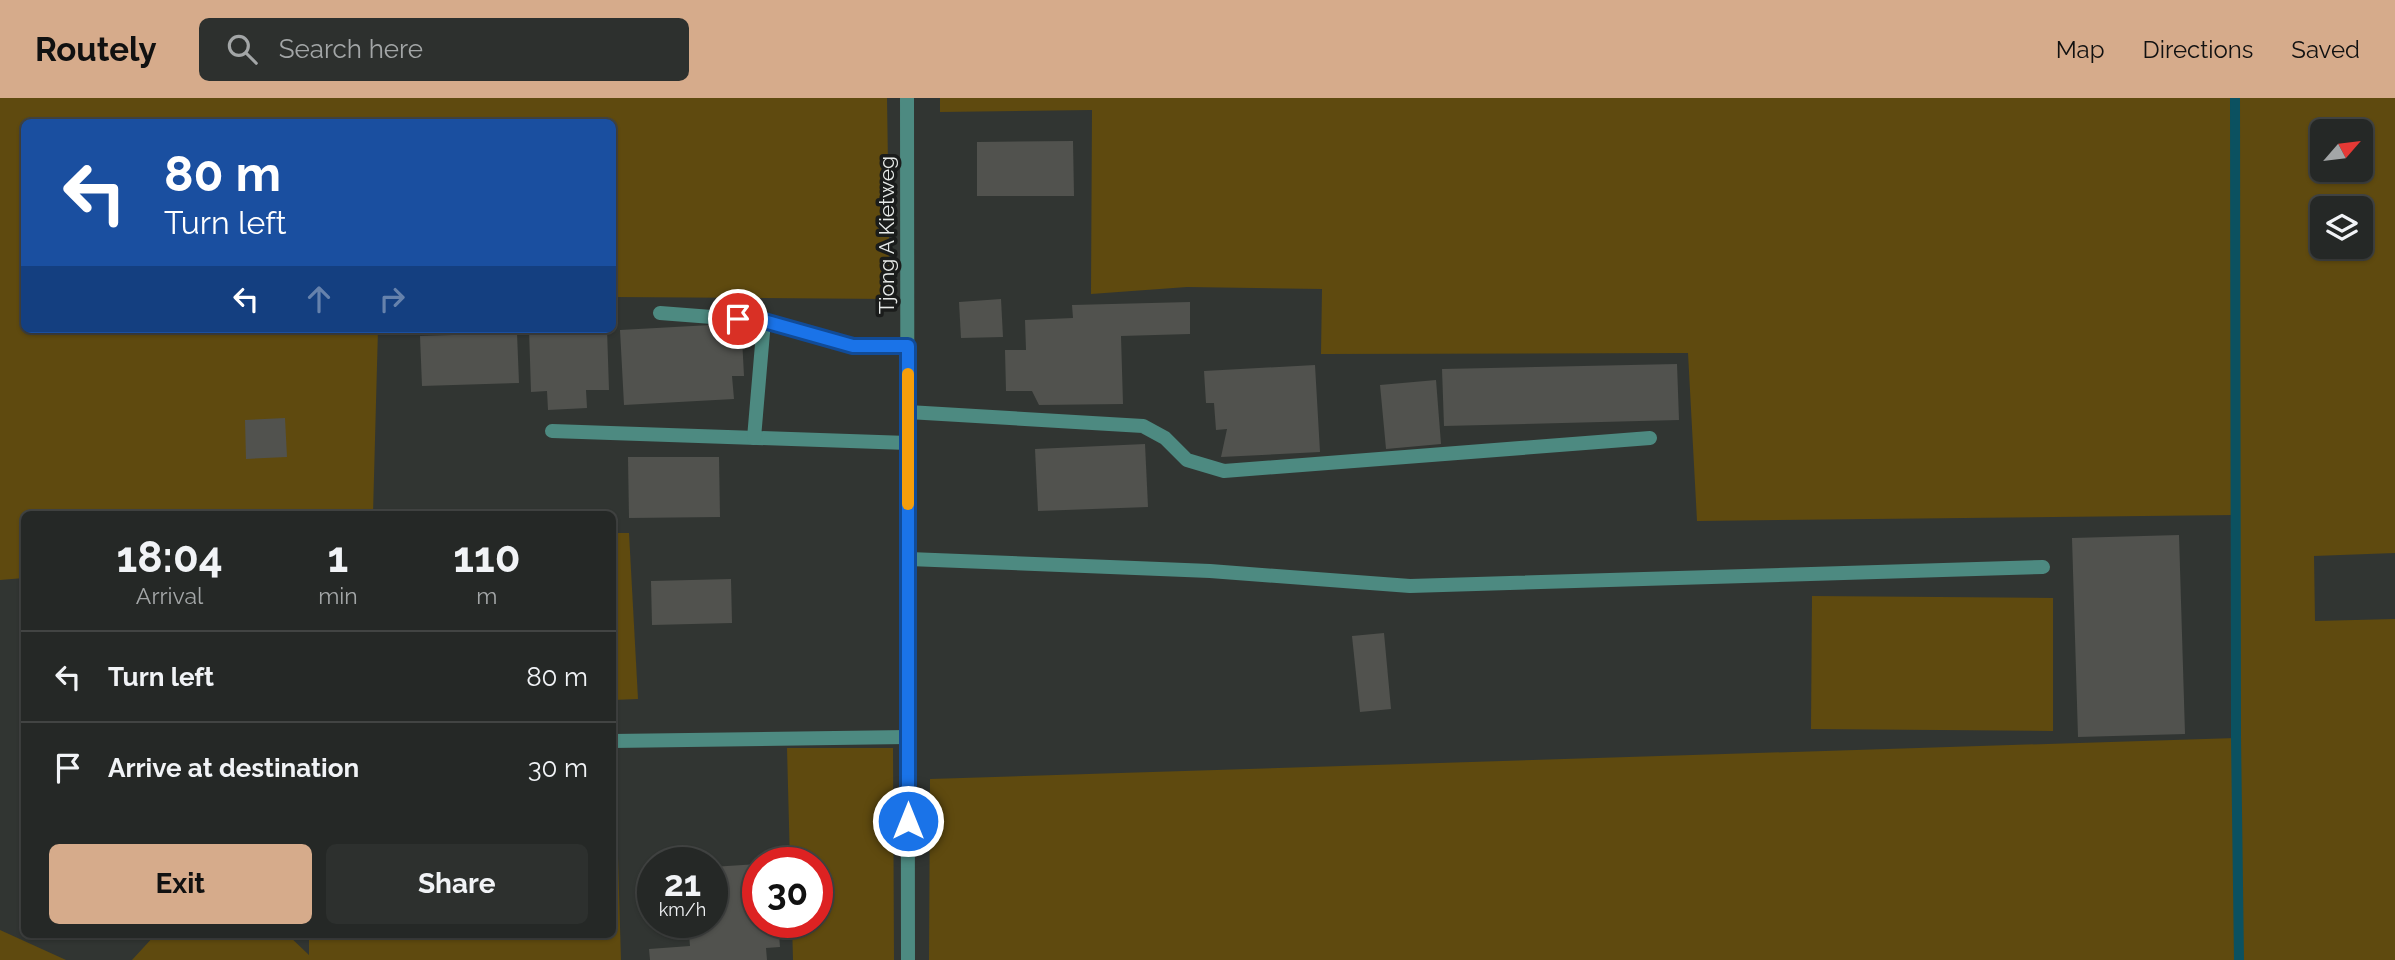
<!DOCTYPE html>
<style>
body{margin:0;font-family:Raleway,sans-serif;background:#2d302e;color:#f1f3f6;height:100vh;display:flex;flex-direction:column;font-size:26px;white-space:nowrap}
*{box-sizing:border-box;margin:0}
p{font-size:23px;color:#a3a6a7}
.icon{flex:none;width:38px;height:38px;fill:none;stroke:currentColor;stroke-width:2;stroke-linecap:round;stroke-linejoin:round}
.map{position:relative;flex:1;overflow:hidden}
.details{position:absolute;left:21px;top:413px;width:595px;height:427px;display:flex;flex-direction:column;background:#252826;border-radius:10px;box-shadow:0 2px 5px #0004,0 0 0 2px #424443}
.details>*{flex:none}
.guide{position:absolute;left:21px;top:21px;width:595px;height:214px;border-radius:10px;box-shadow:0 2px 5px #0004,0 0 0 2px #424443;background:#1a4fa0;color:#fff;overflow:hidden}
.needle{width:46px;rotate:62deg}
.fabs{position:absolute;left:2310px;top:21px;display:grid;gap:14px}
.fabs a{display:grid;place-items:center;width:63px;height:63px;border-radius:10px;background:#252826;box-shadow:0 2px 5px #0004,0 0 0 2px #424443;font-size:35px}
.speed{position:absolute;left:637px;top:749px;display:flex;gap:14px;font-size:35px;font-weight:700;text-align:center}
.speed>*{display:grid;place-content:center;width:91px;height:91px;border-radius:50%;background:#252826;box-shadow:0 2px 5px #0004,0 0 0 2px #424443;line-height:1}
.speed small{font-size:18px;font-weight:400}
.speed .limit{border:10px solid #d22;background:#fff;color:#111}
.pin{position:absolute;display:grid;place-items:center;width:60px;height:60px;color:#fff;margin:-30px;border:4px solid #fff;border-radius:50%;box-shadow:0 2px 7px #0007}
.me{position:absolute;width:77px;margin:-38px;rotate:0deg;stroke-linejoin:round;filter:drop-shadow(0 0 5px #0008)}
.turn{display:flex;align-items:center;gap:24px;height:147px;padding:0 28px;font-size:32px}
.turn .icon{width:91px;height:91px;stroke-width:2.5}
.turn b{display:block;font-size:49px;line-height:60px}
.lanes{display:flex;align-items:center;height:66px;padding:0 28px;background:#0003;justify-content:center;gap:35px;direction:ltr}
.lanes .off{opacity:.35}
.eta{display:flex;justify-content:space-evenly;align-items:center;height:119px;text-align:center}
.eta b{font-size:42px;font-weight:700;line-height:49px}
.button{display:flex;gap:14px;margin-top:auto;padding:14px 28px}
.button a{flex:1;height:80px;border-radius:10px;background:#d6ab8b;color:#111;font-size:28px;font-weight:700;line-height:80px;text-align:center}
.button a+a{background:#2d302e;color:#f1f3f6}
ul{padding:0;list-style:none}
li{display:flex;align-items:center;gap:21px;height:91px;padding:0 28px;border-top:2px solid #424443}
li div{flex:1}
li b{display:block;font-size:26px}
li em{font-style:normal}
header{display:flex;align-items:center;gap:42px;box-sizing:border-box;height:98px;padding:0 35px;background:#d6ab8b;color:#111}
header strong{font-size:33px}
nav{display:flex;gap:38px;margin-inline-start:auto;font-size:24px}
.search{width:490px;height:63px;background:#2d302e;display:flex;align-items:center;gap:18px;box-sizing:border-box;padding:0 24px;border-radius:10px;color:#a3a6a7;font-size:26px}
.map>svg:first-child{display:block}
.green{fill:#5f4a0f;fill-rule:evenodd}
.lines{fill:none;stroke-linecap:round;stroke-linejoin:round}
.stream{stroke:#0b5160;stroke-width:10}
.building{fill:#51524e}
.lane{stroke:#4d8a81;stroke-width:14}
.street{stroke:#4d8a81;stroke-width:14}
.route-casing{stroke:#114b97;stroke-width:18}
.route{stroke:#1a73e8;stroke-width:12}
.slow{stroke:#f59e0b;stroke-width:12}
.labels{text-anchor:middle;dominant-baseline:central;stroke-width:7;stroke-linejoin:round;paint-order:stroke}
.street-label{font-size:21px;fill:#e7eae8;stroke:#1a1c1b}
</style>
<header>
<strong>Routely</strong>
<div class="search"><svg class="icon" aria-label="search" viewBox="0 0 24 24"><circle cx="10" cy="10" r="6"/><path d="M15 15l6 6"/></svg>Search here</div>
<nav><a>Map</a><a>Directions</a><a>Saved</a></nav>
</header>
<div class="map">
<svg width="2395" height="862" viewBox="0 0 2395 862">
<rect width="100%" height="100%" fill="#313532"/>
<g class="green">
<path d="M0,0H887L890,201L613,199L612,24H24V231H378L373,416H24V480L0,482Z"/>
<path d="M940,0H2395V455L2314,458L2315,523L2395,521V862H929L930,681L2236,640L2235,417L1697,423L1688,255L1321,256L1322,191L1187,189L1091,196L1092,12L940,14ZM2322,33H2361V72H2322ZM2322,110H2361V149H2322Z"/>
<path d="M613,435H629L638,601L613,602Z"/>
<path d="M1812,498L2053,500V633L1811,631Z"/>
<path d="M787,650H893L894,862H793L792,824H817V765H790Z"/>
<path d="M612,654H615L621,862H132L155,837H288L309,857V837L612,836Z"/>
<path d="M0,832L66,862H0Z"/>
</g>
<g class="lines">
<path class="stream" d="M2235,0L2236,640L2239,862"/>
</g>
<g class="building">
<path d="M1073,43L1074,98H977V44Z"/>
<path d="M1001,201L1003,239L961,240L959,204Z"/>
<path d="M1190,204V236L1121,238L1123,306L1039,307L1032,293H1006L1005,252H1026L1025,222L1073,220L1072,207Z"/>
<path d="M729,226L730,241L742,240L744,278H732L734,301L624,307L620,232Z"/>
<path d="M529,231H607L609,292H586L587,310L548,312L547,293L531,294Z"/>
<path d="M517,235L519,285L422,288L420,238Z"/>
<path d="M1677,266L1679,322L1444,328L1442,271Z"/>
<path d="M1315,267L1320,354L1221,359L1227,331L1216,332L1214,305H1206L1204,273Z"/>
<path d="M1436,282L1441,346L1386,351L1380,287Z"/>
<path d="M285,320L287,359L246,361L245,322Z"/>
<path d="M1145,346L1148,409L1038,413L1035,351Z"/>
<path d="M628,359H719L720,419L629,420Z"/>
<path d="M2179,437L2185,636L2078,639L2072,440Z"/>
<path d="M731,481L732,525L652,527L651,483Z"/>
<path d="M1384,535L1391,611L1360,614L1352,538Z"/>
<path d="M758,766V824H778L780,849L766,850L767,862H650L649,851L690,848L688,824H712V769Z"/>
</g>
<g class="lines">
<g class="lane">
<path d="M660,215L764,223L853,248H908"/>
<path d="M908,314L1143,328L1165,340L1187,362L1224,373L1650,340"/>
<path d="M552,333L908,345"/>
<path d="M754,340L764,223"/>
<path d="M909,461L1210,473L1410,488L2043,469"/>
<path d="M612,643L907,639"/>
</g>
<path class="street" d="M907,0L908,862"/>
</g>
<g class="lines">
<defs>
<path id="route" d="M738,221L764,223L853,248H908V723"/>
</defs>
<use href="#route" class="route-casing"/>
<use href="#route" class="route"/>
<path class="slow" d="M908,276V406"/>
</g>
<g class="labels">
<g class="street-label">
<text transform="translate(886 137) rotate(-90)">Tjong A Kietweg</text>
</g>
</g>
</svg>
<div class="fabs">
<a><svg class="needle" viewBox="-14 -14 28 28"><path d="M0-13l5 13h-10z" fill="#e53935"/><path d="M0 13l5-13h-10z" fill="#a3a6a7"/></svg></a>
<a><svg class="icon" aria-label="layers" viewBox="0 0 24 24"><path d="M12 4l9 5-9 5-9-5zM3 14l9 5 9-5"/></svg></a>
</div>
<div class="speed"><div>21<small>km/h</small></div><div class="limit">30</div></div>
<div class="pin" style="left:738px;top:221px;background:#d93025"><svg class="icon" aria-label="arrive" viewBox="0 0 24 24"><path d="M6 21V4h12l-3 4 3 4H6"/></svg></div>
<svg class="me" style="left:908px;top:723px" viewBox="-20 -20 40 40"><circle r="17" fill="#1a73e8" stroke="#fff" stroke-width="3"/><path d="M0-11L8 9 0 5-8 9z" fill="#fff"/></svg>
<div class="guide">
<div class="turn"><svg class="icon" aria-label="left" viewBox="0 0 24 24"><path d="M17 20v-9H6M10 6l-5 5 5 5"/></svg><div><b>80 m</b>Turn left</div></div>
<div class="lanes"><svg class="icon" aria-label="left" viewBox="0 0 24 24"><path d="M17 20v-9H6M10 6l-5 5 5 5"/></svg><svg class="icon off" aria-label="ahead" viewBox="0 0 24 24"><path d="M12 20V5M6 11l6-6 6 6"/></svg><svg class="icon off" aria-label="right" viewBox="0 0 24 24"><path d="M7 20v-9h11M14 6l5 5-5 5"/></svg></div>
</div>
<section class="details">
<div class="eta">
<div><b>18:04</b><p>Arrival</p></div>
<div><b>1</b><p>min</p></div>
<div><b>110</b><p>m</p></div>
</div>
<ul>
<li><svg class="icon" aria-label="left" viewBox="0 0 24 24"><path d="M17 20v-9H6M10 6l-5 5 5 5"/></svg><div><b>Turn left</b></div><em>80 m</em></li>
<li><svg class="icon" aria-label="arrive" viewBox="0 0 24 24"><path d="M6 21V4h12l-3 4 3 4H6"/></svg><div><b>Arrive at destination</b></div><em>30 m</em></li>
</ul>
<div class="button"><a>Exit</a><a>Share</a></div>
</section>
</div>
